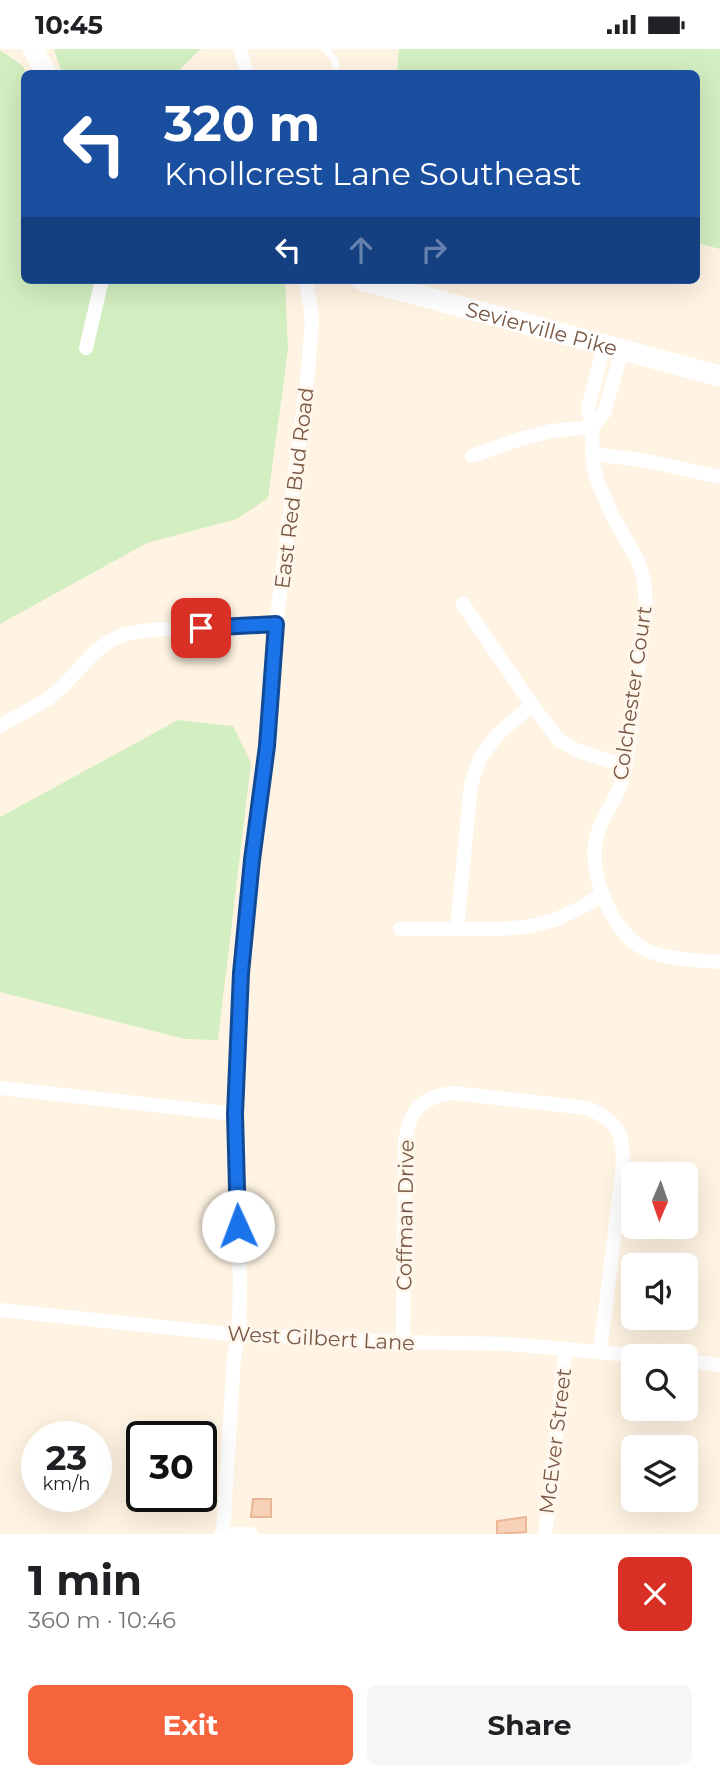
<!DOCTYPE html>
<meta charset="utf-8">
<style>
body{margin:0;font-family:Montserrat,sans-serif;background:#f6f6f6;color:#202124;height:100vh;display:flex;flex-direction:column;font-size:26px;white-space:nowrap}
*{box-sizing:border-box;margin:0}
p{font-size:23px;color:#757577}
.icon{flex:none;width:38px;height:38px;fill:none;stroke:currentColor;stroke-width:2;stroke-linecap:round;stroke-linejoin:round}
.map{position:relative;height:1485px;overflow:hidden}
.drawer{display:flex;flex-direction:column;background:#fff;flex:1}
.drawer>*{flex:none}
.banner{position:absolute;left:21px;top:21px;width:679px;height:214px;border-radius:10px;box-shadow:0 7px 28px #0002;background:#1a4fa0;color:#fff;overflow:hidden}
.needle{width:46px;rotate:182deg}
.controls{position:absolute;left:621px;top:1113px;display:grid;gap:14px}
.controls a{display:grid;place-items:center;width:77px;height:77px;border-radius:10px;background:#fff;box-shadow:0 7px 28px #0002;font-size:35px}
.speed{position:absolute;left:21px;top:1372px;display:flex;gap:14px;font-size:35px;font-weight:700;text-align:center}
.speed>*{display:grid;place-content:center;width:91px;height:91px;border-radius:50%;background:#fff;box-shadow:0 7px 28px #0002;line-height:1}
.speed small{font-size:18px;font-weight:400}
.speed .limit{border:4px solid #111;border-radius:10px;background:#fff;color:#111}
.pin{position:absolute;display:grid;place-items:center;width:60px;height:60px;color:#fff;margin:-30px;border-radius:14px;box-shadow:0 4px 10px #0006}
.me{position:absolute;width:77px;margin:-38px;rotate:358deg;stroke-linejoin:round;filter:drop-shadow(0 0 5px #0008)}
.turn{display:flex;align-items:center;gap:24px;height:147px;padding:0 28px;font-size:32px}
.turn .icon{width:91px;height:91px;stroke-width:2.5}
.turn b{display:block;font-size:49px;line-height:60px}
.lanes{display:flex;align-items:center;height:66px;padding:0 28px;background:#0003;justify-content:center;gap:35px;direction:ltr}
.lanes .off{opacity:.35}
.round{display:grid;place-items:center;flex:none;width:74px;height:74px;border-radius:10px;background:#f6f6f6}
.headline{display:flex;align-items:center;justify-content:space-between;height:119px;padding:0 28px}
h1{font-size:42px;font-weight:700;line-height:52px}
.button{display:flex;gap:14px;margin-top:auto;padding:14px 28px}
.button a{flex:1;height:80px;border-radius:10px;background:#f5643c;color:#fff;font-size:28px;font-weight:700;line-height:80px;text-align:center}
.button a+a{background:#f6f6f6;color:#202124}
.status{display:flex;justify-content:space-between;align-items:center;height:49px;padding:0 35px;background:#fff;direction:ltr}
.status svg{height:19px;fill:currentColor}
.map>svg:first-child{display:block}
.green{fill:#d3eec0}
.building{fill:#f7d0b8;stroke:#ebb696;stroke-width:2}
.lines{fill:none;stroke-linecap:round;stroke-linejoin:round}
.lane{stroke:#fff;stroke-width:7}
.street{stroke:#fff;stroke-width:14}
.secondary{stroke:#fff;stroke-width:21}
.route-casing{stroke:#114b97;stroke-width:18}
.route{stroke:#1a73e8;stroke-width:12}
.labels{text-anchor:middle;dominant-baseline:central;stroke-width:6;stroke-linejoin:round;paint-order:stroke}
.street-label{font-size:21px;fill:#7a5846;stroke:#fff7ec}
</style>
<div class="status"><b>10:45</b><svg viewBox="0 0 49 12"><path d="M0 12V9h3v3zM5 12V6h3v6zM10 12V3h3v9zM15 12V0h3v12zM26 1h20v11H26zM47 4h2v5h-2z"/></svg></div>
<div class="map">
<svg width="720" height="1485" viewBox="0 0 720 1485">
<rect width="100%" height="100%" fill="#fff4e3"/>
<g class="green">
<path d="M54,0H201L176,24H62Z"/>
<path d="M399,0H720V200L697,194L696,24H397Z"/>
<path d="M0,1L23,17L26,24L24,231H285L288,301L268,449L237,470L147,494L0,575Z"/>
<path d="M178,671L233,677L251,714L218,991L185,990L0,943V768Z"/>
</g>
<g class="building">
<path d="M253,1450H271V1468H251Z"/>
<path d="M526,1468V1483L497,1485V1472Z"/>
</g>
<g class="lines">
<path class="lane" d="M325,0L334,10L336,17"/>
<g class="street">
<path d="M240,0L247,24"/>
<path d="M604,297L588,359L592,378L593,415L598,434L613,468L638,512L644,531L646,556L626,717C624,724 622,731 620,738C613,754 602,769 597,786C586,822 612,885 646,901C668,911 697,911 720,913"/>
<path d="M86,299L102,231"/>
<path d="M592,378L604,364L622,302"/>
<path d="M592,405L642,411L720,428"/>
<path d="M472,407L517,391L551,382L592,378"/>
<path d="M463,555L532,656L559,691L578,702L626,717"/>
<path d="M0,677L48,650L62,638L93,605L108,593L125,585L150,581L276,575"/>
<path d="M457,879L471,735L480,709L498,685L532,656"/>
<path d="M400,880H499L526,878L555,871L584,857L603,845"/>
<path d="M0,1039L235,1065"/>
<path d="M0,1261L239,1286L403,1293L508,1295L642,1307"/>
<path d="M403,1293L405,1094C409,1062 420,1048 453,1044L587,1059C623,1074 624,1089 622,1125L600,1303"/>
<path d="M686,1312L720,1316"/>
<path d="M221,1485H251"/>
<path d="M223,1485L234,1307L239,1286L240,1232L235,1065L241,924L252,811L266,697L276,575L308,323L312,271L309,248L305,231"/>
<path d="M545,1485L566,1299"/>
</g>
<g class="secondary">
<path d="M33,0L46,24"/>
<path id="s1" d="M362,231L720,327"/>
</g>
</g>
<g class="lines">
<defs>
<path id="route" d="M201,579L276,575L267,697L252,811L241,924L235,1065L238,1177"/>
</defs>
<use href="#route" class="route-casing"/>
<use href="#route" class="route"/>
</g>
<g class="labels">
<g class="street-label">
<text stroke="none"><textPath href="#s1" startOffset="186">Sevierville Pike</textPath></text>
<text transform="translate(294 439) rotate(-83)">East Red Bud Road</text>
<text transform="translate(632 644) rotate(-82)">Colchester Court</text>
<text transform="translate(405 1166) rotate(-89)">Coffman Drive</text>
<text transform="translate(321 1289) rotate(3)">West Gilbert Lane</text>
<text transform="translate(555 1392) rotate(-83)">McEver Street</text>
</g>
</g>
</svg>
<div class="controls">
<a><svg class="needle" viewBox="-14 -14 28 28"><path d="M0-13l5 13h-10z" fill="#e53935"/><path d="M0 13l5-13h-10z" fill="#757577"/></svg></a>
<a><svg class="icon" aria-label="sound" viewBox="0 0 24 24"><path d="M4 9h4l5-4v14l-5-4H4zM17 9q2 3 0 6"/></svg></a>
<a><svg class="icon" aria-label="search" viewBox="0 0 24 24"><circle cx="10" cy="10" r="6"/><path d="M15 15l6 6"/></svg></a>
<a><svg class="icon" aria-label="layers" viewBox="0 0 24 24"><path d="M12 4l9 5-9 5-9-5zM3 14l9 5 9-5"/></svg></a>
</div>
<div class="speed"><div>23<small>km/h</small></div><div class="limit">30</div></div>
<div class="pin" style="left:201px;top:579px;background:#d93025"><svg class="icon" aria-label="arrive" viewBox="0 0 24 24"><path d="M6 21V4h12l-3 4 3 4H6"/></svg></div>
<svg class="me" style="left:238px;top:1177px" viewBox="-20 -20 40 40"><circle r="19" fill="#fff"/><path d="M0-13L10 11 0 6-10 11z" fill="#1a73e8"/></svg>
<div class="banner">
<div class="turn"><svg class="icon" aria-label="left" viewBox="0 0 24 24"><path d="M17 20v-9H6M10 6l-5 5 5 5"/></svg><div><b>320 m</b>Knollcrest Lane Southeast</div></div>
<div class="lanes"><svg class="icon" aria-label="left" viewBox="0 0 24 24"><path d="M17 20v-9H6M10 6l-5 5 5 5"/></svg><svg class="icon off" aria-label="ahead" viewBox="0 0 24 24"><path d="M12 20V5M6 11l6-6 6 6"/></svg><svg class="icon off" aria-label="right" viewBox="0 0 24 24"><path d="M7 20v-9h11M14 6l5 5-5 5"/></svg></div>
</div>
</div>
<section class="drawer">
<div class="headline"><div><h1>1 min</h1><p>360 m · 10:46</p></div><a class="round" style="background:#d93025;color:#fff"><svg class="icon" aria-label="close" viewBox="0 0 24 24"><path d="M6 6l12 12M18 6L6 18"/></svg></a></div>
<div class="button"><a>Exit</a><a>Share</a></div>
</section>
